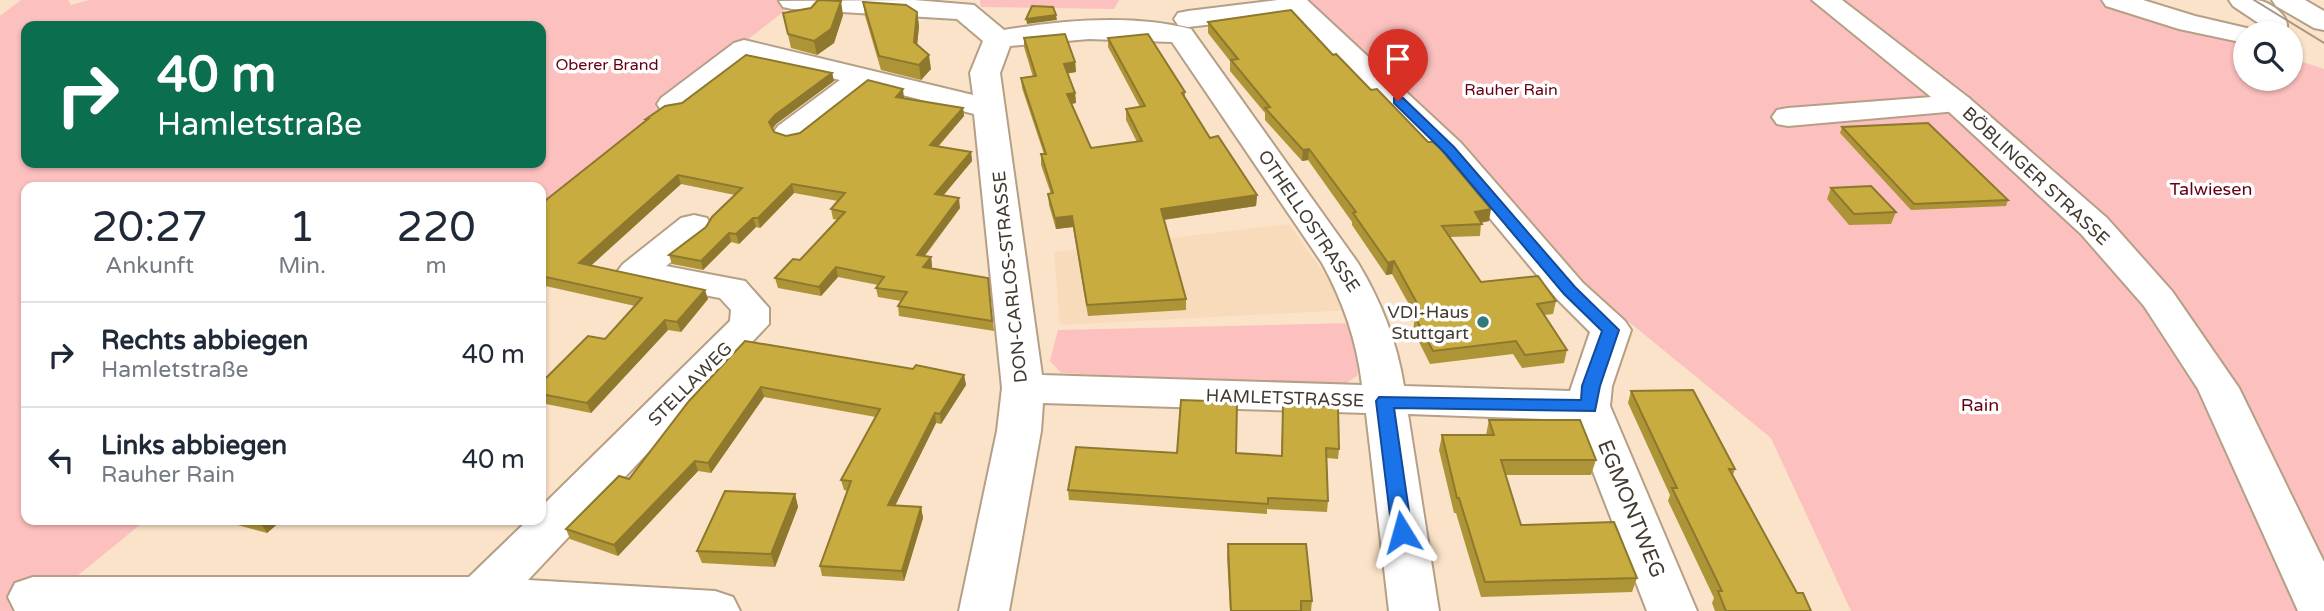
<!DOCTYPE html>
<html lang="de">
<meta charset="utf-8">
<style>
body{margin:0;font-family:"Varela Round",sans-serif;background:#f6f6f7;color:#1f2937;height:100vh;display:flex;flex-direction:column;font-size:26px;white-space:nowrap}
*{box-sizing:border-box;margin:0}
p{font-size:23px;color:#747a83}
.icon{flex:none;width:38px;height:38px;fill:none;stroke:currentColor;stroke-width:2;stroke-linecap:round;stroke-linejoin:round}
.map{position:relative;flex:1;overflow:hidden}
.panel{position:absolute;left:21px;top:182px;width:525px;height:343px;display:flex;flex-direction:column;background:#fff;border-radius:14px;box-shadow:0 2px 5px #0004}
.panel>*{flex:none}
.hud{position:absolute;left:21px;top:21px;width:525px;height:147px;border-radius:14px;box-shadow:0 2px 5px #0004;background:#0b6e4f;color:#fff;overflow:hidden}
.controls{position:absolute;left:2233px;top:21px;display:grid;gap:14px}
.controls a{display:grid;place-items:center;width:70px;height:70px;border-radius:50%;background:#fff;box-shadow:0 2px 5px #0004;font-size:35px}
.pin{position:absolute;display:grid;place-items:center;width:60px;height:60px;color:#fff;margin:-72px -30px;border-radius:50% 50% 50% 0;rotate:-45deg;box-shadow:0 0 7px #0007}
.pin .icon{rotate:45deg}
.me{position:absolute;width:77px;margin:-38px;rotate:352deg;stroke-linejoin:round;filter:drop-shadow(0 0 5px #0008)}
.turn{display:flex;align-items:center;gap:24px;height:147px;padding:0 21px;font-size:32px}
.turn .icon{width:91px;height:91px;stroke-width:2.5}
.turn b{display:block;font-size:49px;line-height:60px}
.eta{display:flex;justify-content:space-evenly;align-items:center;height:119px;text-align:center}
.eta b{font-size:42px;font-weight:600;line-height:49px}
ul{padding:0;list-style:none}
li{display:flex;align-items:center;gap:21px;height:105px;padding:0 21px;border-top:2px solid #e0e1e3}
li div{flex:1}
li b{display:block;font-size:26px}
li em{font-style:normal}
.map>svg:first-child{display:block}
.built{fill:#f8dbba}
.green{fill:#fcc0be;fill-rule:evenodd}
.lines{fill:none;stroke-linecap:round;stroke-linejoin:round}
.minor-casing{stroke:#b59f86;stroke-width:4}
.major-casing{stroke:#b59f86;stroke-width:4}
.minor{fill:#fff;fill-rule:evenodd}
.major{fill:#fff;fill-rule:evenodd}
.tram{stroke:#a89684;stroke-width:2}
.wall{fill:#ad9437}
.shaded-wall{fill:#8d782d}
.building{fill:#c9ac40;stroke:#8d782d;stroke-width:2}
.route{fill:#1a73e8;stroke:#114b97;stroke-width:2}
.poi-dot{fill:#337b77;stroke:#fff;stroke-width:2.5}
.labels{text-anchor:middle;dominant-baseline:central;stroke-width:7;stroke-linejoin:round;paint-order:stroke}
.far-park-label{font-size:16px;fill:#640012;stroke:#fff}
.street-label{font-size:18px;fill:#433a30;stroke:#fff}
.park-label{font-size:18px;fill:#640012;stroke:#fff}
.poi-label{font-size:18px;fill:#433a30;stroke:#fff;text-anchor:end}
.near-street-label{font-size:21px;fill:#433a30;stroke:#fff}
</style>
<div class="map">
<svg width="2324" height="611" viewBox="0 0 2324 611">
<rect width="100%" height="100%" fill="#fbe3c9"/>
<path class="built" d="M1289,224L1350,310L1060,325L1054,252Z"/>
<g class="green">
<path d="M21,0H68L71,5L89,0H798L541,203V187H26V520H146L34,611H0V16ZM26,26H541V163H26Z"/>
<path d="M980,0H1119L1114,9L981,7Z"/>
<path d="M1283,0H2105L2245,44V79H2291V58L2324,69V611H1851L1771,438L1618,313Z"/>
<path d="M1351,323L1359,369L1357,376L1340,387L1061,373L1050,361L1058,330Z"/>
</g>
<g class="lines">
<defs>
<g id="minor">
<path d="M914,0L974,5L1004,30C1063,20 1132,14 1191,29L1358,263C1381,301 1397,342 1404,386L1570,391L1590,332L1557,299L1439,157L1291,15L1188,27L1178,25L1174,19L1178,13L1188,11L1278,0H1307L1461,143L1583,283L1625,321L1631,330L1612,386L1610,406L1697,611H1647L1573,420L1408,414L1439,611H1389L1366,413L1043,403L1041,431L1009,611H959L997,431L1002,388L974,114L869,86L800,140L789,143L778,140L773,133L778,126L840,80L749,59L683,110L672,113L661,110L657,104L661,98L734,43L744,40L973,95L970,73L983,41L957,19L792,9L783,7L779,1ZM1089,39L1172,42L1322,263C1343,301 1357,341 1362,385L1042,375L1000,73L1010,46Z"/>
<path d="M1958,95L1969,98L1973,104L1969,110L1788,126L1777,124L1772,117L1777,110L1788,108Z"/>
<path d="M694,215L707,218L712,226L707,234L666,266L745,281L769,308V324L528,580L715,591L733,597L740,611H15L8,597L15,583L33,577H469L528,520H541V507L730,321L731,310L720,298L623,280L617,272L623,264L681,218Z"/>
</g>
<g id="major">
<path d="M1812,0H1842L1969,98L2107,218L2172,291L2239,388L2324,562V611H2298L2198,389L2144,306L2081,234L1947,110Z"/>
<path d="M2102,0H2143L2195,16L2255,30L2260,24L2233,6L2229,0C2238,0 2248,0 2257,0C2271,2 2294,18 2285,33H2245V43L2179,29L2106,6Z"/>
<path d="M2272,0H2305L2324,11V30L2314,28L2276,6Z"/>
</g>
</defs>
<use href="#minor" class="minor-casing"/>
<use href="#major" class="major-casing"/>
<use href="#minor" class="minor"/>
<use href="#major" class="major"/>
<path class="tram" d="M2254,0L2324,43"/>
</g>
<g class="wall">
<path d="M863,2L917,12L919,26L917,45L931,69L921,80L881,70L865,16Z"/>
<path d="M783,13L843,15L834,43L817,55L791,48Z"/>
<path d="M1208,22L1489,221L1481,223L1480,236L1450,237L1481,282L1556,301L1553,314L1544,315L1567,350L1564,363L1522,368L1513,354L1430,364L1413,330L1415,317H1416L1392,274L1386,275L1352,225V222L1308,160L1302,161L1265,120V113L1230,71V61L1208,33Z"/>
<path d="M1024,38L1075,62L1076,72L1068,73L1075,93L1076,103L1072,104L1091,148L1137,142L1126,120V109L1140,107L1108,47V38L1185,92V98L1210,138L1257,195L1256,206L1164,220L1186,299V310L1088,316L1073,227L1056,229L1049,205L1048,194H1051L1041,165V154H1044L1022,88L1021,78L1033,77L1024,47Z"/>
<path d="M832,73L834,81L776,124L772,129L774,132L786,136L800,133L904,98L963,108L964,116L938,147L971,152L972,161L943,196L960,208L925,256L931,257L932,266L931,269L988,278L994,331L899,316L898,306L901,301L878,297L876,288L878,285L838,277L821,296L778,288L775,278L800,260L838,220L833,219L831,209L838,201L794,193L760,228L756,227L739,244L731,242L703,270L672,264L669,255L706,227L735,195L681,184L591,265L708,299L681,332L668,330L591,413L541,403V383L605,339L635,306L541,285V204L646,120V119L682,103Z"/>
<path d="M1842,127L2008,200L2006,206L1911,210L1840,133Z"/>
<path d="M1831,188L1896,212L1891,224L1849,225L1827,199Z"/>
<path d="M745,341L913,369L964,375L966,385L941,424L936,423L895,506L921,507L923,518L904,581L822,576L820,566L848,491L844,490L841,480L876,417L764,397L711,473L698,471L618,556L570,539L566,529L629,479Z"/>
<path d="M1631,391L1735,469L1733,475L1797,593L1811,611H1715L1712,603L1714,598L1668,501L1670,495L1628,403Z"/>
<path d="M1283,414L1339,449L1338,459L1327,458L1328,501L1327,512L1267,509V514L1069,500L1068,490L1236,453L1281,456Z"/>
<path d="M1489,420L1596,460L1591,475H1506L1521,525L1637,578L1632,592L1481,597L1456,513H1454L1439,450L1442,435H1486Z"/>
<path d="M795,494L798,507L775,567L702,563L697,551Z"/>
<path d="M219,520H282L267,533Z"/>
<path d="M1228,544L1312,601L1311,611H1230L1227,557Z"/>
</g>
<g class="shaded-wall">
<path d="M841,1L843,15L834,43L817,55L814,41Z"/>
<path d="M917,12L919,26L916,57L914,42Z"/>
<path d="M1056,15L1057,20L1027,24L1026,19Z"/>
<path d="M929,55L931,69L921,80L919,65Z"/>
<path d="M1075,62L1076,72L1064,74V64Z"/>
<path d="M832,73L834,81L776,124L771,131L769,122L775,115Z"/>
<path d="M903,89L904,98L896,97Z"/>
<path d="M1075,93L1076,103L1068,104L1067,94Z"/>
<path d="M963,108L964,116L931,154L930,145Z"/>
<path d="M1309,149L1308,160L1302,161L1303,150Z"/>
<path d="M971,152L972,161L936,204L935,194Z"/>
<path d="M678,175L681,184L583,273L579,263Z"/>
<path d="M792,184L794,193L760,228L758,218Z"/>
<path d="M1257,195L1256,206L1161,220V209Z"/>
<path d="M959,198L960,208L918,264L917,255Z"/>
<path d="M1491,209L1489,221L1473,224L1475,212Z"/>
<path d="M1072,216L1073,227L1056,229L1055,218Z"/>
<path d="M753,218L756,227L739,244L736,234Z"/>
<path d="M729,233L731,242L703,270L701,261Z"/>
<path d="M931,257L932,266L925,277L923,267Z"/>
<path d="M1394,261L1392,274L1386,275L1388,263Z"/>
<path d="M836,267L838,277L821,296L819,287Z"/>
<path d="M705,290L708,299L681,332L677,322Z"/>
<path d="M665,320L668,330L591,413L587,403Z"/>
<path d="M964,375L966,385L941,424L940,414Z"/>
<path d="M761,387L764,397L711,473L708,463Z"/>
<path d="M935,413L936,423L890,516L888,505Z"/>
<path d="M695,461L698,471L618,556L614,545Z"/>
<path d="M795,494L798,507L775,567L771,554Z"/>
<path d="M921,507L923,518L904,581L902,571Z"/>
<path d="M259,520H282L267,533Z"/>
</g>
<g class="building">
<path d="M818,0L841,1L831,29L814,41L788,34L783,13L811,8Z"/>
<path d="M863,2L906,5L917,12L914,42L929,55L919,65L879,56Z"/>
<path d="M1032,6L1053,7L1056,15L1026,19Z"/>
<path d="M1291,10L1333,55L1336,54L1371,90L1377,89L1428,142H1433L1439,147L1491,209L1475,212L1482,224L1442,226L1481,282L1538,276L1556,301L1537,304L1567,350L1525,355L1516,341L1433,351L1415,317L1424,316L1394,261L1388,263L1353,213L1356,212L1309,149L1303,150L1265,108L1270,107L1231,60L1238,59L1208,22Z"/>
<path d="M1065,34L1075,62L1064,64L1075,93L1067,94L1091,148L1142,141L1126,109L1145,106L1108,38L1148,34L1185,92L1182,93L1210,138L1218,136L1257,195L1161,209L1186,299L1087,305L1072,216L1055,218L1048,194L1053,193L1041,154H1046L1021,78L1036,76L1024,38Z"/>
<path d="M746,55L832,73L775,115L769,122L774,132L786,136L800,133L868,80L903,89L896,97L963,108L930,145L971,152L935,194L959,198L917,255L931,257L923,267L988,278L992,321L898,306L907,292L876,288L884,277L836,267L819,287L775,278L793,259L800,260L845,212L831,209L845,193L792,184L758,218H753L736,234L729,233L701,261L669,255L706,227L712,217L742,188L678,175L579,263L705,290L677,322L665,320L587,403L541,394V383L588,336L605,339L642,298L541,276V204L648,119H646L665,106L682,103Z"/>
<path d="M1928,123L2008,200L1914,204L1842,127Z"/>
<path d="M1871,186L1896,212L1854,214L1831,188Z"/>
<path d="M745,341L913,369L916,365L964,375L940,414L935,413L888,505L921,507L902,571L820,566L851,481L841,480L880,409L761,387L708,463L695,461L614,545L566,529L619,476L629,479L689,401Z"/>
<path d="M1693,390L1735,469H1729L1797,593H1803L1811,611H1726L1718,591H1722L1672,488H1677L1631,391Z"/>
<path d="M1181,400L1237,402L1236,453L1282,456L1283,404L1338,407L1339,449L1326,448L1328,501L1268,498V504L1068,490L1076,447L1177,453Z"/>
<path d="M1489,420H1580L1596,460H1501L1521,525L1614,522L1637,578L1485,582L1459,498H1457L1442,435H1494Z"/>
<path d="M725,491L795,494L771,554L697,551Z"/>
<path d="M1228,544H1306L1312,601H1301V611H1231Z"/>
</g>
<path class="route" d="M1398,97L1403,98L1454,147L1575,287L1619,330L1600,386L1595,411L1394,408L1412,532L1409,538L1402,540L1395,538L1392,532L1376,401L1379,397L1581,400L1582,386L1602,331L1564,294L1445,153L1394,103V98Z"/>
<circle class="poi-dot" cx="1483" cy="322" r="7"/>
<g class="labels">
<g class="far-park-label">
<text x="607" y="65">Oberer Brand</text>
<text x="1511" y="90">Rauher Rain</text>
</g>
<g class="street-label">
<text transform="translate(2036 176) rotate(43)">BÖBLINGER STRASSE</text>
<text transform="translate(1309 221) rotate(56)">OTHELLOSTRASSE</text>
<text transform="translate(1010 277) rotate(-96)">DON-CARLOS-STRASSE</text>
<text transform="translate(690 384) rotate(-45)">STELLAWEG</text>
<text transform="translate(1285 398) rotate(2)">HAMLETSTRASSE</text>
</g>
<g class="park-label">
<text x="2211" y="189">Talwiesen</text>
<text x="1980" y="405">Rain</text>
</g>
<g class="poi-label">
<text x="1469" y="312">VDI-Haus<tspan x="1469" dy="21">Stuttgart</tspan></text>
</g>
<g class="near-street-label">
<text transform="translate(1631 509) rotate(68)">EGMONTWEG</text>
</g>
</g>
</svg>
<div class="controls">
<a><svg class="icon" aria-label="search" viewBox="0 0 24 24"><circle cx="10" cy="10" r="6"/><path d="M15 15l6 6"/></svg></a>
</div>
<div class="pin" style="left:1398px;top:101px;background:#d93025"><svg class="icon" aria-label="arrive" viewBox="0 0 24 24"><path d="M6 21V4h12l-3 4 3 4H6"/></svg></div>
<svg class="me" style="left:1402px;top:532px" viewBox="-20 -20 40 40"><path d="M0-17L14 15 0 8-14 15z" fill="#1a73e8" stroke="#fff" stroke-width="4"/></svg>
<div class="hud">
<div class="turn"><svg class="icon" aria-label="right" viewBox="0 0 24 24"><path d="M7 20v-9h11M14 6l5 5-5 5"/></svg><div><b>40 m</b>Hamletstraße</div></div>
</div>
<section class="panel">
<div class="eta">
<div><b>20:27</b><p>Ankunft</p></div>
<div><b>1</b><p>Min.</p></div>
<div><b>220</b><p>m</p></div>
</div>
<ul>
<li><svg class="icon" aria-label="right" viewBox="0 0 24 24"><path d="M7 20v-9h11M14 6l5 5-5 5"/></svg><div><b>Rechts abbiegen</b><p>Hamletstraße</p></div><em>40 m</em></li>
<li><svg class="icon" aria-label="left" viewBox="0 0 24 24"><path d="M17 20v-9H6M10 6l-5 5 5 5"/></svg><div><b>Links abbiegen</b><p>Rauher Rain</p></div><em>40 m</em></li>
</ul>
</section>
</div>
